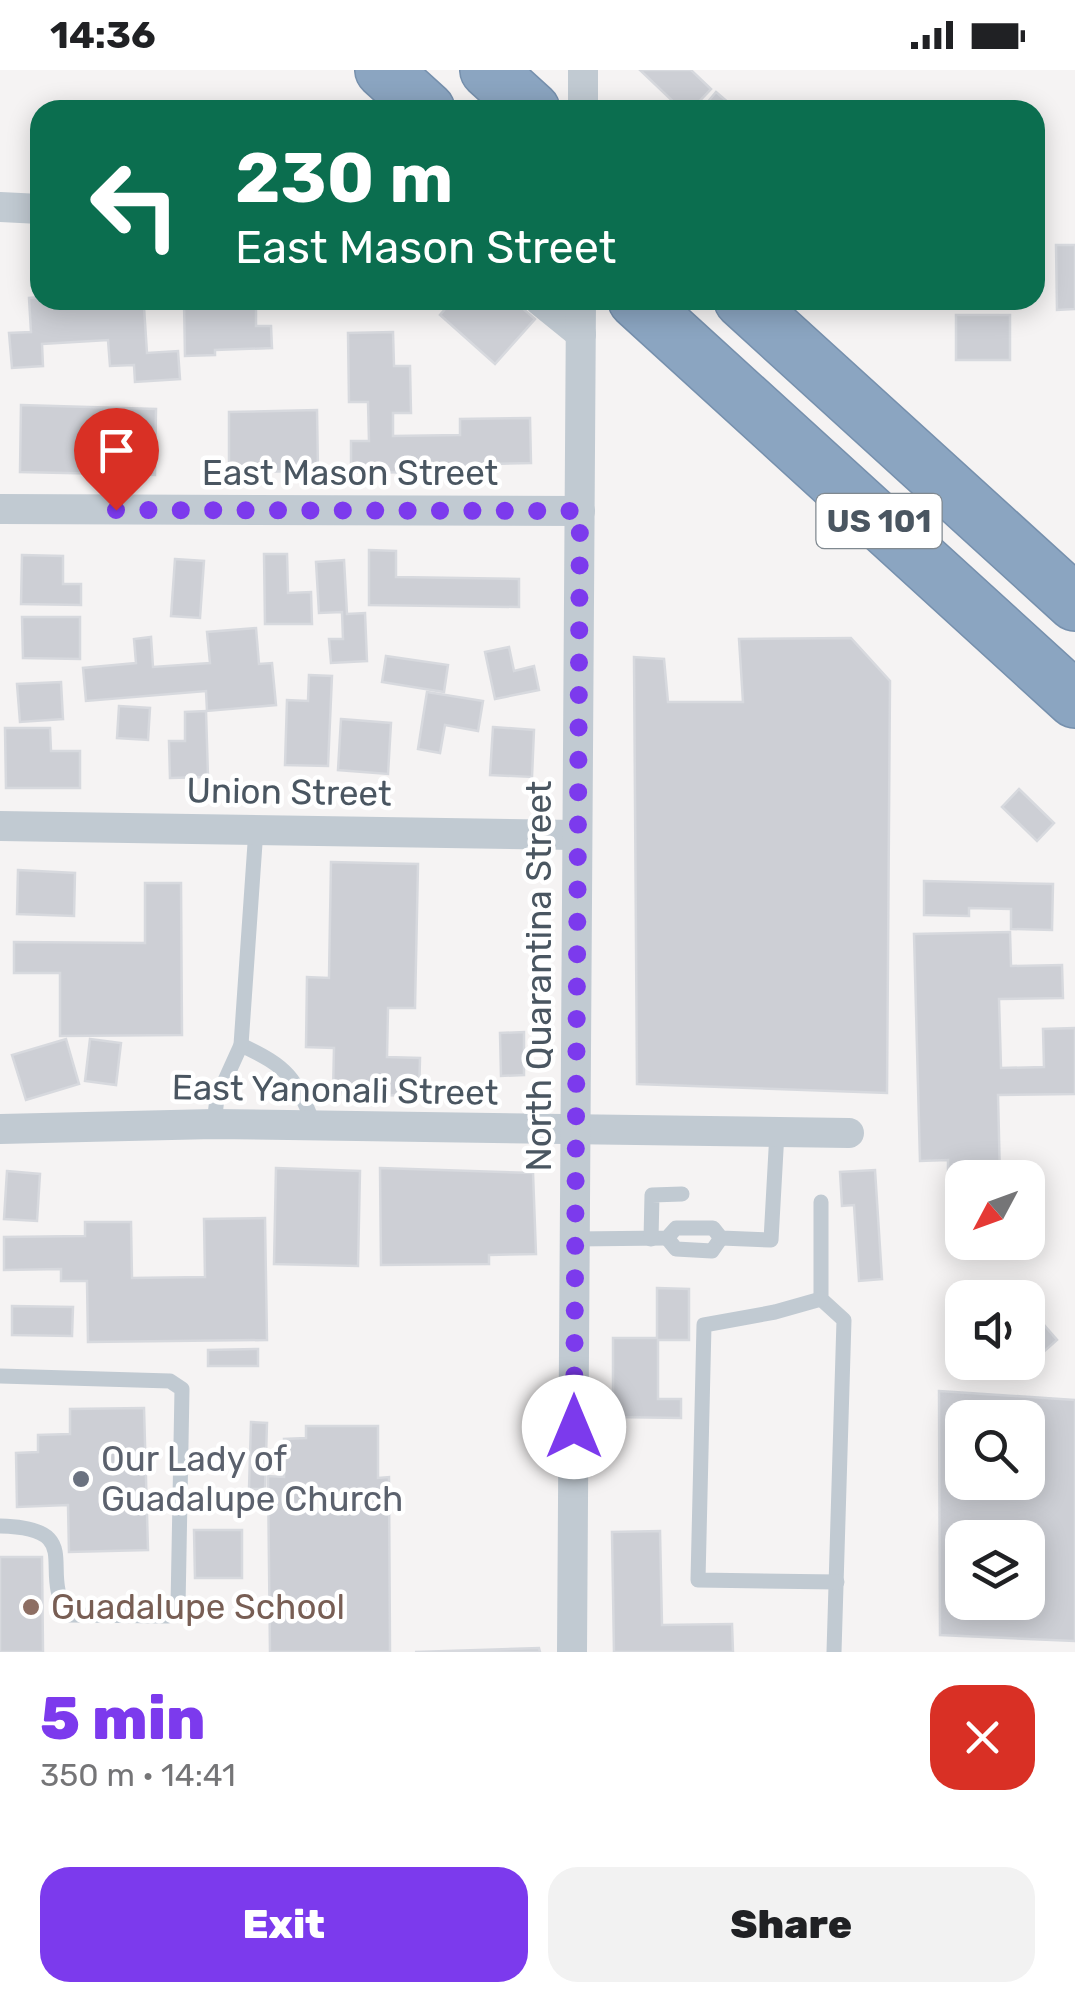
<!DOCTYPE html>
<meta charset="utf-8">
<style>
body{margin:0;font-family:Rubik,sans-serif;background:#f2f2f2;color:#202124;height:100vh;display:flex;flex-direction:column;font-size:38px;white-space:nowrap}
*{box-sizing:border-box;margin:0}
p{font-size:32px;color:#757577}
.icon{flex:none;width:55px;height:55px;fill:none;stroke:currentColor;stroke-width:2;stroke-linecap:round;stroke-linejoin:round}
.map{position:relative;height:1582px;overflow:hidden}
.drawer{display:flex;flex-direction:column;background:#fff;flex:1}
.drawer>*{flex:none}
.top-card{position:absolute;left:30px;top:30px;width:1015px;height:210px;border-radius:30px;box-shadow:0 5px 25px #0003;background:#0b6e4f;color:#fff;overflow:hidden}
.needle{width:65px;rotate:229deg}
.buttons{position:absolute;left:945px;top:1090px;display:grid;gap:20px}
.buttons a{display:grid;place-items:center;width:100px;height:100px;border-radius:20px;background:#fff;box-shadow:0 5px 25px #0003;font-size:50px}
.pin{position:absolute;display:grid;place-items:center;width:85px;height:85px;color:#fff;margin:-102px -42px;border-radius:50% 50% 50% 0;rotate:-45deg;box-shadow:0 0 10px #0007}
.pin .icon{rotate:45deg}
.me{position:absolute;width:110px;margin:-55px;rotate:0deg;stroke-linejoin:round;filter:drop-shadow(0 0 8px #0008)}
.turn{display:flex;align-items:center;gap:35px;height:210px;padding:0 40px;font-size:45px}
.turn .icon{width:130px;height:130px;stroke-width:2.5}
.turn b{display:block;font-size:70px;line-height:85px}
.round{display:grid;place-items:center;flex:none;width:105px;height:105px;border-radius:30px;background:#f2f2f2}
.summary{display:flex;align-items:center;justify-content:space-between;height:170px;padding:0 40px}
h1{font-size:60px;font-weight:800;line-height:75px;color:#7c3aed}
.cta{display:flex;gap:20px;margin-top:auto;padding:20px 40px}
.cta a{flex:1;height:115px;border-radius:30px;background:#7c3aed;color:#fff;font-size:40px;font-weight:800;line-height:115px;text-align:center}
.cta a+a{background:#f2f2f2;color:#202124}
.status{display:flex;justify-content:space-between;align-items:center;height:70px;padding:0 50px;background:#fff;direction:ltr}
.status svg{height:28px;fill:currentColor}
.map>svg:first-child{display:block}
.building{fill:#cdcfd5;stroke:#d7d9de;stroke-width:2.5;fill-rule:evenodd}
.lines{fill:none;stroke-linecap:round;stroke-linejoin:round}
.highway-casing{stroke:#7690ad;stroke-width:58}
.lane{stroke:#c1cad2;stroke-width:15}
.street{stroke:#c1cad2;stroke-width:30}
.highway{stroke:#8ba5c1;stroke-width:55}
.route{stroke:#7c3aed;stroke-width:18;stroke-dasharray:0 32.4}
.worship-dot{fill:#6b7280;stroke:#fff;stroke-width:4}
.education-dot{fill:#8d6e63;stroke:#fff;stroke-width:4}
.labels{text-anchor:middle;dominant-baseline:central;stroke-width:9;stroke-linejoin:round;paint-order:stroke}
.shield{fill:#fff;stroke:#808990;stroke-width:2.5}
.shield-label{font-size:32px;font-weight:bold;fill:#4a5661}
.street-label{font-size:35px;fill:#4a5661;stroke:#fff}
.worship-label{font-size:35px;fill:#5b616d;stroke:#fff;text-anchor:start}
.education-label{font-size:35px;fill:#785e54;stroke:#fff;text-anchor:start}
</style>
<div class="status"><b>14:36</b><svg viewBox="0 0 49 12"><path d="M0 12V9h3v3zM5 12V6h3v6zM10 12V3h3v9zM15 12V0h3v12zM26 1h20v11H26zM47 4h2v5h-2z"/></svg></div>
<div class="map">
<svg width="1075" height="1582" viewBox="0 0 1075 1582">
<rect width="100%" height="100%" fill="#f5f3f3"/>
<g class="building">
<path d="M640,0H691L711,19L691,40H682Z"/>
<path d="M716,22L737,40H701Z"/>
<path d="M1056,175H1075V239L1057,240Z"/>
<path d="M40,227V230H129V238L144,237L147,283L178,281L180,309L135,312L134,295L110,296L108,270L42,274L43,296L12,298L9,263L31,262L29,228Z"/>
<path d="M256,230V256H271L272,278L215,280V285L185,286L184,231Z"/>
<path d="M453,230H513L535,249L495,294L440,245Z"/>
<rect x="956" y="245" width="54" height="45"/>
<path d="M393,262L394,296H410L411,343H393V366L460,365V349L530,348L531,393L492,394V401L351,403V371H369L368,332H349L348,263Z"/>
<path d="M21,335L156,339L155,405L20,402Z"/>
<path d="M317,340L318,401L229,402V342Z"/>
<path d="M369,480L396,481V507L519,509V537L369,535Z"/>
<path d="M264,484H287L288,523L311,522L312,554H265Z"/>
<path d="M22,485L63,486V514H81V535L21,534Z"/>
<path d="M175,489L204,491L200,548L171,546Z"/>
<path d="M344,490L347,544L365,543L367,591L331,593L329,569H343L342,542L319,543L316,492Z"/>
<path d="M22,547H80V589L23,588Z"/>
<path d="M256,558L259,594L272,593L276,635L207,641L206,621L86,631L83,598L136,593L134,569L151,567L153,597L210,593L207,562Z"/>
<path d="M851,568L890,611L887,1023L637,1014L634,587L664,589L668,632H743L739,569Z"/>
<path d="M509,577L514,601L534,596L539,620L495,629L485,582Z"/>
<path d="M386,586L448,595L444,622L382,612Z"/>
<path d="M309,605L332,606L328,696L285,695L287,630L308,631Z"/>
<path d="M61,612L63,649L20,652L17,614Z"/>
<path d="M427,622L483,631L478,661L445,655L440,683L418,679Z"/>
<path d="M119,636L150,638L148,670L117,668Z"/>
<path d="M206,641L208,707L170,708L169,671H185V642Z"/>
<path d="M341,649L391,653L388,704L338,700Z"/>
<path d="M493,657L534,660L532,707L490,705Z"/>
<path d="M5,658H50L51,681H80V718H6Z"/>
<path d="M1019,719L1054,753L1037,771L1002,737Z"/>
<path d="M331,792L418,794L415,938H388L387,987L420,988L419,1026L333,1024L334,978L306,977L307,907L329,908Z"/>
<path d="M18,800L75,803L74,846L17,844Z"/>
<path d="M924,811L1053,814L1052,860L1011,859V839L969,838V846L924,845Z"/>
<path d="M145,813H181L182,965L60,966V903H14V872L145,873Z"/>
<path d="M1010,862L1011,896L1062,895L1063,928L999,929L1001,998L1044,997L1043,959L1075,958V1024L998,1025L1000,1108H962V1117H948V1090L920,1091L914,864Z"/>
<path d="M524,962V1005L501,1006L500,963Z"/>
<path d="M66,969L79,1014L26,1030L12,985Z"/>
<path d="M90,969L121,973L116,1015L85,1011Z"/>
<path d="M276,1098L360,1101L358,1196L274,1194Z"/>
<path d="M380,1098L533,1103L536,1184L489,1185V1194L381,1195Z"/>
<path d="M875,1100L882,1209L859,1211L854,1135L842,1136L840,1102Z"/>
<path d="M7,1101L40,1104L37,1151L4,1149Z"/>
<path d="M265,1148L267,1270L88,1272L87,1211H61V1199L4,1200V1167L85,1166V1152H131L132,1208L205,1207L204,1149Z"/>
<path d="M657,1218L689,1219V1270H658V1329H681V1348L613,1347V1268H657Z"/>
<path d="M12,1236L73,1237L72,1266L12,1265Z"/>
<path d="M1045,1256L1057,1270L1031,1293L1028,1289V1271Z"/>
<path d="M258,1279V1296H208V1280Z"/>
<path d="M939,1321L1075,1330V1571L940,1565ZM962,1348H1028V1412H962ZM962,1468H1028V1532H962Z"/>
<path d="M144,1338L148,1480L69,1482L68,1435L17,1437L16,1383L38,1382V1365L70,1364V1339Z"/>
<path d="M251,1352L267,1353L265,1419H249Z"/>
<path d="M306,1356H378V1408L389,1407L390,1582H270L268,1406L284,1407V1369L306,1368Z"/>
<path d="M194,1460H242V1508H195Z"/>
<path d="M660,1461L662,1555L732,1554L733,1582H614L612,1462Z"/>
<path d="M0,1487H42L43,1582H0Z"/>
<path d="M539,1578L540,1582H415Z"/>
</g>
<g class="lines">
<defs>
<g id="highway">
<path d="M383,0L427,40"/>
<path d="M488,0L532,40"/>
<path d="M636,230L1075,630"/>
<path d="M742,230L1075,533"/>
</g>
</defs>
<use href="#highway" class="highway-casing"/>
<g class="lane">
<path d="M241,975C288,997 295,1007 314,1055"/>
<path d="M214,1054L217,1028L241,975L256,759"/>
<path d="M821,1132V1229L844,1250L834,1582"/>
<path d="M667,1168L676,1179L712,1181L721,1168"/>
<path d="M575,1169L667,1168L676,1158H713L721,1168L771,1170L777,1062"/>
<path d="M651,1169L652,1125L682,1124"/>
<path d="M821,1229L775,1242L704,1255L698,1510L837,1512"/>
<path d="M0,1306L170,1311L182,1319L178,1537L168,1546L70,1545C35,1503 90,1458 0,1456"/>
</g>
<g class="street">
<path d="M583,40V0"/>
<path d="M0,137L40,139"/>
<path d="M539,230L581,264"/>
<path d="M0,439L580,441"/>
<path d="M0,756L576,765"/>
<path d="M0,1059L214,1054L849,1063"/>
<path d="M572,1582L581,230"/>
</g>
<use href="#highway" class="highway"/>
</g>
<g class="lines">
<path class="route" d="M116,440L580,441L574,1357"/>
</g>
<circle class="worship-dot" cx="81" cy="1409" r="10"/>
<circle class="education-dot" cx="31" cy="1537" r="10"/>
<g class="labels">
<rect class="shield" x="816.5" y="424" width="125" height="54" rx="8"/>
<g class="shield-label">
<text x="879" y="451">US 101</text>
</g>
<g class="street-label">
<text x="350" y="403">East Mason Street</text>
<text transform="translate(289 722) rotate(1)">Union Street</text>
<text transform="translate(539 906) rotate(-90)">North Quarantina Street</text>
<text transform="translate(335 1020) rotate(1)">East Yanonali Street</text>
</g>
<g class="worship-label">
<text x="101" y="1389">Our Lady of<tspan x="101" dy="40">Guadalupe Church</tspan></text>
</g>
<g class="education-label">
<text x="51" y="1537">Guadalupe School</text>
</g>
</g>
</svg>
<div class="buttons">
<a><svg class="needle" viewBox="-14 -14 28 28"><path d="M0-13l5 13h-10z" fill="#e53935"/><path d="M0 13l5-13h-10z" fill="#757577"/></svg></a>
<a><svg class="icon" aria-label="sound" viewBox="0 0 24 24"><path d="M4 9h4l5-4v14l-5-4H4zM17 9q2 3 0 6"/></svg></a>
<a><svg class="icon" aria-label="search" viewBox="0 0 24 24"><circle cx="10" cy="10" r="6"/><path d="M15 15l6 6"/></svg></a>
<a><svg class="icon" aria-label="layers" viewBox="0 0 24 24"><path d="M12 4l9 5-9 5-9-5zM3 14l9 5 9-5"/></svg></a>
</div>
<div class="pin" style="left:116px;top:440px;background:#d93025"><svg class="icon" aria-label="arrive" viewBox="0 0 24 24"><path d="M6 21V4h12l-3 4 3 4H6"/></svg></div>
<svg class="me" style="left:574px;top:1357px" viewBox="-20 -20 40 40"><circle r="19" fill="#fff"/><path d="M0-13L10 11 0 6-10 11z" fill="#7c3aed"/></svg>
<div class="top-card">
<div class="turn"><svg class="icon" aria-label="left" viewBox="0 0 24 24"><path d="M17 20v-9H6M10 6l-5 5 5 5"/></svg><div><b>230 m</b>East Mason Street</div></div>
</div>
</div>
<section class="drawer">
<div class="summary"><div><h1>5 min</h1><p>350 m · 14:41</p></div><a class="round" style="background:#d93025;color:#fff"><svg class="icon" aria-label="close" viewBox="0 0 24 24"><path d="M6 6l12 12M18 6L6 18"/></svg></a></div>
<div class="cta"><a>Exit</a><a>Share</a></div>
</section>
